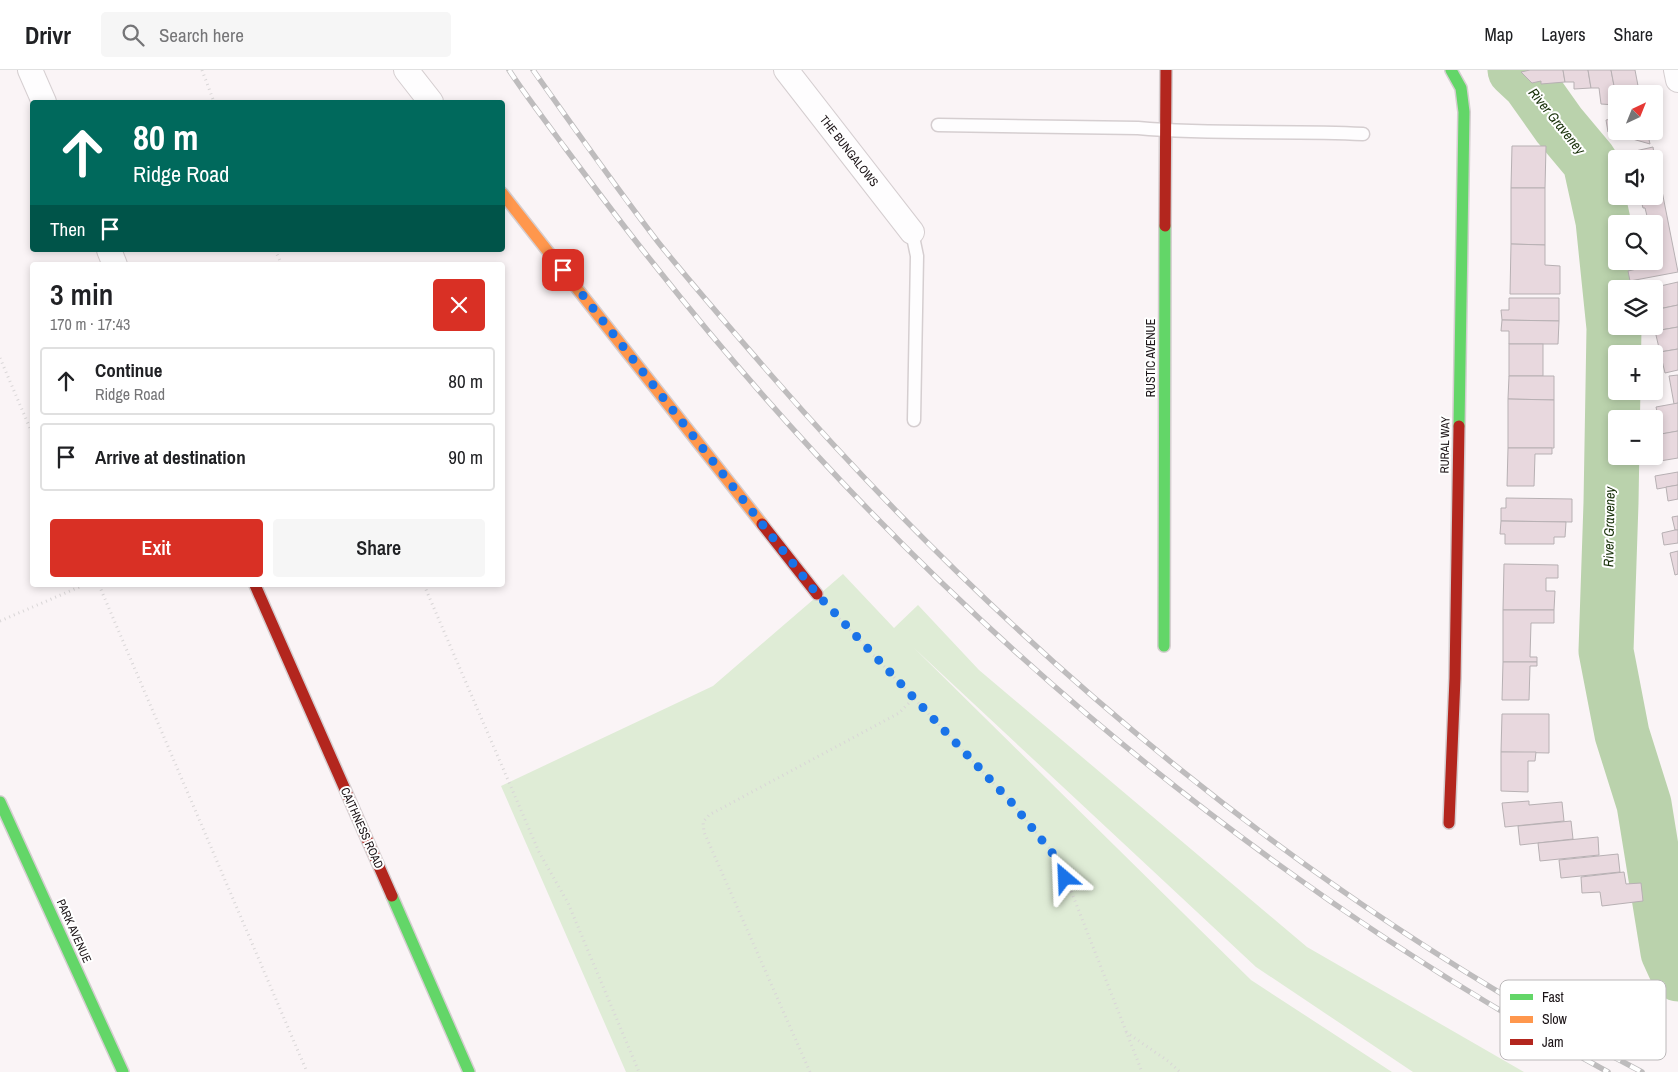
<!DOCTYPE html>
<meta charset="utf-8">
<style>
body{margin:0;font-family:"Archivo Narrow",sans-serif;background:#f6f6f6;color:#202124;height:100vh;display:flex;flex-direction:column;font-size:19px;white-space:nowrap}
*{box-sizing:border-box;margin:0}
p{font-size:16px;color:#757577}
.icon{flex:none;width:28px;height:28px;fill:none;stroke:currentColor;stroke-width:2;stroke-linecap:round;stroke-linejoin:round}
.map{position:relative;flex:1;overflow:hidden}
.sheet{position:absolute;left:30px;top:192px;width:475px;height:325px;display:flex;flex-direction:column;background:#fff;border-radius:5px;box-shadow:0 2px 8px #0003}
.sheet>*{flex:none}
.hud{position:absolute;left:30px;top:30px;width:475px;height:152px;border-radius:5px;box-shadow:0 2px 8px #0003;background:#00695c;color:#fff;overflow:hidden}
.needle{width:32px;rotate:43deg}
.fabs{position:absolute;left:1608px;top:15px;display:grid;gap:10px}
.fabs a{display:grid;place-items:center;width:55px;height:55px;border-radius:5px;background:#fff;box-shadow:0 2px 8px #0003;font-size:25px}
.pin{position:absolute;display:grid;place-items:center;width:42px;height:42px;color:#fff;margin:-21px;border-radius:10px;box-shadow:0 2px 8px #0006}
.me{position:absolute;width:55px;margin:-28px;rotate:334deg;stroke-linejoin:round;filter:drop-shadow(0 0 4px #0008)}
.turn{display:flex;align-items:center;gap:18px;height:105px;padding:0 20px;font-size:22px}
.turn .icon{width:65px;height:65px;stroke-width:2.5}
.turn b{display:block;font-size:35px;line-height:42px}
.then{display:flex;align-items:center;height:48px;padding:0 20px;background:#0003;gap:10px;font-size:19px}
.round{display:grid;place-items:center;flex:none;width:52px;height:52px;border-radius:5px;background:#f6f6f6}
.summary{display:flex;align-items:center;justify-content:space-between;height:85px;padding:0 20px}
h1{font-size:30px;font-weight:600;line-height:38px}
.cta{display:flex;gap:10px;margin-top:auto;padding:10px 20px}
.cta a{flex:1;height:58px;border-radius:5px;background:#d93025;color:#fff;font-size:20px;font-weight:600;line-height:58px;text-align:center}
.cta a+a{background:#f6f6f6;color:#202124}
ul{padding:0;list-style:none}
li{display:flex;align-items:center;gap:15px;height:68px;margin:0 10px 8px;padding:0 10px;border:2px solid #e0e0e0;border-radius:5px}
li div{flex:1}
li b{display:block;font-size:19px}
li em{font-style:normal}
header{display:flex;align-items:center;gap:30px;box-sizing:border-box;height:70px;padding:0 25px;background:#fff;border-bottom:1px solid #e0e0e0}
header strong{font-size:24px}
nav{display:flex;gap:28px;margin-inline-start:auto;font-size:18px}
.search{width:350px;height:45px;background:#f6f6f6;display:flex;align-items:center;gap:12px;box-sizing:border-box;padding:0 18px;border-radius:5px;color:#757577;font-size:19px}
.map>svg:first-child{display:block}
.green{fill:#dfecd6}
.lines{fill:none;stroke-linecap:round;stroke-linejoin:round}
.river{stroke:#bad2ac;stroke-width:55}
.building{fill:#e8d8de;stroke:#b7b0b3}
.lane-casing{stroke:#d5ced0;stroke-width:15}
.street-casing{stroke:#d5ced0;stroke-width:26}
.fast-casing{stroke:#d5ced0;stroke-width:14}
.slow-casing{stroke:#d5ced0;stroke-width:14}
.jam-casing{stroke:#d5ced0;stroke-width:14}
.path{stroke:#d9d6d7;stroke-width:3;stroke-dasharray:1 4;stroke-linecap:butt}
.lane{stroke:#fefdfe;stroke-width:12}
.street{stroke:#fefdfe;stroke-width:24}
.fast{stroke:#63d668;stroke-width:11}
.slow{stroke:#ff974d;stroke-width:11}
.jam{stroke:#b3261e;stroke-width:11}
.rail-casing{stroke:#bebcbd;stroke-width:5.5}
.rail{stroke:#fff;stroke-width:4;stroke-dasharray:11;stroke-linecap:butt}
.route{stroke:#1a73e8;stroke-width:9;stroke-dasharray:0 16.2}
.labels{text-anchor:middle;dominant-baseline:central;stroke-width:4;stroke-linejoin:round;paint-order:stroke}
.street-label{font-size:12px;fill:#1b1316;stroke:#fff}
.water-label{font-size:14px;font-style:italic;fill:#183109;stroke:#fff}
.key{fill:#fff;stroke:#bbb8b9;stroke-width:1}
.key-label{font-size:14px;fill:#1b1316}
</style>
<header>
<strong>Drivr</strong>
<div class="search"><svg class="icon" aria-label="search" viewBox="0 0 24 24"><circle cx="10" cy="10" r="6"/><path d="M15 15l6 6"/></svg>Search here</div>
<nav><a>Map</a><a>Layers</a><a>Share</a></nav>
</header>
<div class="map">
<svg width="1678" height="1002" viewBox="0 0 1678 1002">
<rect width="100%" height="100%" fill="#faf4f6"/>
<path class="green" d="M843,504L894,558L918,535L979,600L1307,877L1524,1002H1413L1256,897L914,578L1251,910L1392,1002H626L501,716L713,616Z"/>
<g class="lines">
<path class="river" d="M1515,0L1530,14L1559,55L1590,92L1603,151L1614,258L1611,433L1606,581L1622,664L1644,734L1668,882L1678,904"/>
</g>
<g class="building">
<path d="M1530,0H1563L1565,12L1541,14V11L1532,13L1521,2Z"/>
<path d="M1563,0H1588L1591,18L1574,19V12H1565Z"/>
<path d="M1588,0H1611L1616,26V35L1601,34L1599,18H1591Z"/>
<path d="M1611,0H1635L1639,21H1615Z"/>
<path d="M1616,48V61H1647L1650,74L1608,62L1606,50Z"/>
<path d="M1512,76H1546L1545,118H1511Z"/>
<path d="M1653,77L1659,117L1654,118V89H1624L1622,84Z"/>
<path d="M1661,116L1678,202L1630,211L1628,201L1641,198L1639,191H1654L1655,157L1654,153L1649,154L1645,138H1643L1640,126H1654V118Z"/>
<path d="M1511,118H1545V175L1511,174Z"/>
<path d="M1511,174L1545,175V195L1560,196V224H1510Z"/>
<path d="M1678,212V235L1654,240V219H1647Z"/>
<path d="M1509,228H1559V251L1502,250L1501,240H1509Z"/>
<path d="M1678,235V257L1655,261L1654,240Z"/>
<path d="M1502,250L1559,251L1558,274H1509V261H1501Z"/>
<path d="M1678,257V279L1660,282L1655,261Z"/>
<rect x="1509" y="274" width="34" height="32"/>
<path d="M1678,279V300L1665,303L1660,282Z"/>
<path d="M1678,305V333L1674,334L1669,306Z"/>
<path d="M1509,306H1554V330L1508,329Z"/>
<path d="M1508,329L1554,330V378H1508Z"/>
<path d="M1678,333V361L1662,364L1656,337Z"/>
<path d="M1678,361V388L1660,391L1655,365Z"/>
<path d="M1508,378H1552V384H1535L1534,416H1507Z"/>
<path d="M1678,402V415L1657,419L1655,406Z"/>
<path d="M1678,415V429L1668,431L1666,417Z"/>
<path d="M1506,428L1572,429V452L1501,451V438H1506Z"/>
<path d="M1678,446V460H1675L1672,447Z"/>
<path d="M1501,451L1566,452L1565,467H1554V474H1505V464H1500Z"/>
<path d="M1675,460H1678V473L1664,475L1662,463Z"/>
<path d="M1678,481V504L1675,505L1670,483Z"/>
<path d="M1504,494L1558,495V508H1546V521H1555L1554,540H1503Z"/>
<path d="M1503,540H1554V553H1531L1530,587H1537V592H1503Z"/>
<path d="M1503,592H1537V596H1530L1529,630H1502Z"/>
<path d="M1502,644H1549V683L1501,682Z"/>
<path d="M1501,682H1536L1535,691H1528V722L1501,721Z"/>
<path d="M1529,731V735L1562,732L1564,751L1505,757L1502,733Z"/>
<path d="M1571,751L1573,769L1520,775L1518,756Z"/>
<path d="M1598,767L1599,785L1540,791L1538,773Z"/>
<path d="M1618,784L1620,802L1561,808L1559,790Z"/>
<path d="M1624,802L1626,814L1641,813L1643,831L1602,836L1600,822L1582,823L1581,807Z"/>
</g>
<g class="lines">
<defs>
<g id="lane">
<path d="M938,55L1138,58C1212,65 1288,60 1363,64"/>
<path d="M912,162L917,186L914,350"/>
</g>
<g id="street">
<path d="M30,0L44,32"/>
<path d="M406,0L431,32"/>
<path d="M786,0L912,162"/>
<path d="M1676,0L1678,10"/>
<path d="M109,180L115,195"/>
</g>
<g id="fast">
<path d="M1451,0L1461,18L1464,42L1459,356"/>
<path d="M1164,576L1165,156"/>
<path d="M0,732L123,1002"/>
<path d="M392,826L469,1002"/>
</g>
<path id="slow" d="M502,123L762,454"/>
<g id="jam">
<path d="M1165,156L1166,0"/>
<path d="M762,454L817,524"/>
<path d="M255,515L392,826"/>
<path d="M1449,753L1455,608L1459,356"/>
</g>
</defs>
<use href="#lane" class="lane-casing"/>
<use href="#street" class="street-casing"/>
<use href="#fast" class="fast-casing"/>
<use href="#slow" class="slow-casing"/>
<use href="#jam" class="jam-casing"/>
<g class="path">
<path d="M202,0L214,32"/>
<path d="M275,180L282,195"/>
<path d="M0,288L32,363"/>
<path d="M99,515L307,1002"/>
<path d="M424,515L539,782L568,833L639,1002"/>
<path d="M836,545L1012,733L1059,790L1142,1002"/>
<path d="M0,551L84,515"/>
<path d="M1126,962L1168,991L1180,1002"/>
<path d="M810,1002L704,762L703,752L709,745L899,643L914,628"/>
</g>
<use href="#lane" class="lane"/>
<use href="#street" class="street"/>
<use href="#fast" class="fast"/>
<use href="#slow" class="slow"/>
<use href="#jam" class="jam"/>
<defs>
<g id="rail">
<path d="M509,0C524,23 541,45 557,67C589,110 620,152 653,193C915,526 1236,799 1608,1002"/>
<path d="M533,0C574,58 615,116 658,172C694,217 733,261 771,305C1016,586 1310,830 1642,1002"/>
</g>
</defs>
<use href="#rail" class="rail-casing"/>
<use href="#rail" class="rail"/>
</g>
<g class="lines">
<path class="route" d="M563,200L817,524L1012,733L1058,790L1065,808"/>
</g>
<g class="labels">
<g class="street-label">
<text transform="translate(849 81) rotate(52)">THE BUNGALOWS</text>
<text transform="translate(1151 288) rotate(-90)">RUSTIC AVENUE</text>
<text transform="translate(1445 375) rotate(-89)">RURAL WAY</text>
<text transform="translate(362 758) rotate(66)">CAITHNESS ROAD</text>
<text transform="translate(74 861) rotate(66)">PARK AVENUE</text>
</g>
<g class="water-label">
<text transform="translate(1557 51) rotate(51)">River Graveney</text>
<text transform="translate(1609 457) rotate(-89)">River Graveney</text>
</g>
</g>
<rect x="1500" y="910" width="166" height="80" rx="8" class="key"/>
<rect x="1510" y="924" width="23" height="6" fill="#63d668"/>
<rect x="1510" y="946" width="23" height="7" fill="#ff974d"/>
<rect x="1510" y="969" width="23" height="6" fill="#b3261e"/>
<g class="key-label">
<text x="1542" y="932">Fast</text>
<text x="1542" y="954">Slow</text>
<text x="1542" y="977">Jam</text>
</g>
</svg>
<div class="fabs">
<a><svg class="needle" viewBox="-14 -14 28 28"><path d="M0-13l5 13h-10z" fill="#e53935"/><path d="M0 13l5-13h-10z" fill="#757577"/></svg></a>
<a><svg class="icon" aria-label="sound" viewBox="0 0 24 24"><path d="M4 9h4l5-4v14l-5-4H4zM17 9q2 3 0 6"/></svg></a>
<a><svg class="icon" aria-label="search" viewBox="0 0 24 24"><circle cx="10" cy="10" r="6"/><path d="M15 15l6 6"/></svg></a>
<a><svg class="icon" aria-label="layers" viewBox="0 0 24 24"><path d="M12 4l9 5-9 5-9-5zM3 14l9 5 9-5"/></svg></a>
<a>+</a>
<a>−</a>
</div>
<div class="pin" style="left:563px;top:200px;background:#d93025"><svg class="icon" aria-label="arrive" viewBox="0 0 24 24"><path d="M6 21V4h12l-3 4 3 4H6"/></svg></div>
<svg class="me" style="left:1065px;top:808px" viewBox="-20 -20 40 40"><path d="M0-17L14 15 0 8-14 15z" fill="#1a73e8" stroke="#fff" stroke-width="4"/></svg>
<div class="hud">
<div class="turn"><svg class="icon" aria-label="ahead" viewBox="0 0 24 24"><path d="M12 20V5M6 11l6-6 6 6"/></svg><div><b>80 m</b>Ridge Road</div></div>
<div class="then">Then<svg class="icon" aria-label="arrive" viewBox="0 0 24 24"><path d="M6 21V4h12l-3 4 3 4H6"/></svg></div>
</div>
<section class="sheet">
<div class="summary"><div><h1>3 min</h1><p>170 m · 17:43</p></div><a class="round" style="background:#d93025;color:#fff"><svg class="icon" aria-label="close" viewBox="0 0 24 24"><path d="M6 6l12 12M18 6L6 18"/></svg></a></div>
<ul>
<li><svg class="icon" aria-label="ahead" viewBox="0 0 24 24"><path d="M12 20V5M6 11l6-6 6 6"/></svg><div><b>Continue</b><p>Ridge Road</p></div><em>80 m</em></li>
<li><svg class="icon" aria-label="arrive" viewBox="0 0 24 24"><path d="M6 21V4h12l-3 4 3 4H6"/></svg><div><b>Arrive at destination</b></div><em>90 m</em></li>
</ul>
<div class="cta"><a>Exit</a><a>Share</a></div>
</section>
</div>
